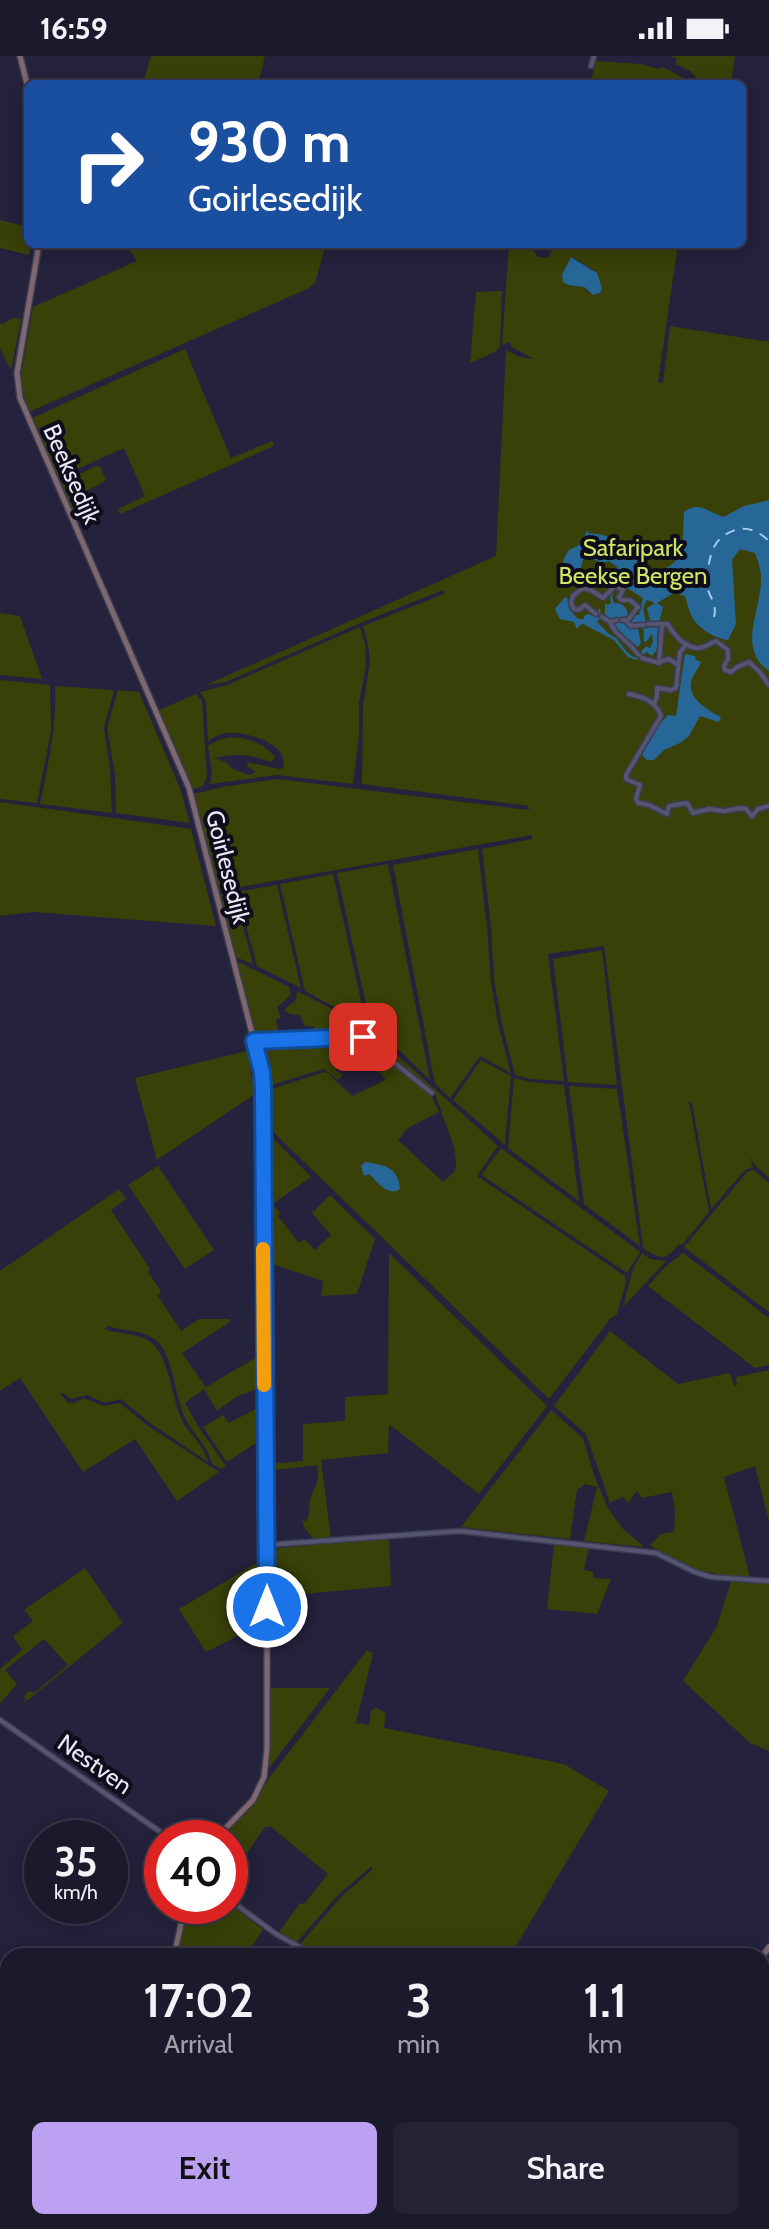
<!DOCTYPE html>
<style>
body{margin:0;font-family:Cabin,sans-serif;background:#242335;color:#f1f3f6;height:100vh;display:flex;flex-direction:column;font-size:30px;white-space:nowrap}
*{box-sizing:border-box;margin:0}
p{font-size:26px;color:#a0a1aa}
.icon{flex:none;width:44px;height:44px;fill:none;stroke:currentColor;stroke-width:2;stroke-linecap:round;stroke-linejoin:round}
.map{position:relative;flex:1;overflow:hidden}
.drawer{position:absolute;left:0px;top:1892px;width:770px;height:282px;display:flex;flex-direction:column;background:#1b1a2d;border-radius:24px 24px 0 0;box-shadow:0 4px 20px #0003,0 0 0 2px #393849}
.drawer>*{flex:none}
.top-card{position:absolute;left:24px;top:24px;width:722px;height:168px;border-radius:12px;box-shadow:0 4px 20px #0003,0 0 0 2px #393849;background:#1a4fa0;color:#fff;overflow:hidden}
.speed{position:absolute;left:24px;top:1764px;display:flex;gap:16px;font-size:40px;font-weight:700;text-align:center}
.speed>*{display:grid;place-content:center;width:104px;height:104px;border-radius:50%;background:#1b1a2d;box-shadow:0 4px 20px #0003,0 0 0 2px #393849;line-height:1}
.speed small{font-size:20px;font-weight:400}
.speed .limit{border:12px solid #d22;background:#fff;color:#111}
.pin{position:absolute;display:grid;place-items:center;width:68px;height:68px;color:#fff;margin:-34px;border-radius:16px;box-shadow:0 4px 12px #0006}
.me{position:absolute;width:88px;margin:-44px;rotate:0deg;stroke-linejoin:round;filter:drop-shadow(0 0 6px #0008)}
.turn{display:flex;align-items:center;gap:28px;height:168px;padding:0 32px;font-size:36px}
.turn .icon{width:104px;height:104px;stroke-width:2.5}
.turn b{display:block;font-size:56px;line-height:68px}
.eta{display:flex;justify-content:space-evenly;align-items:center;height:136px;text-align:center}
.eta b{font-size:48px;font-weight:600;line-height:56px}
.primary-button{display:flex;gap:16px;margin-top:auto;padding:16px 32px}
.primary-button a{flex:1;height:92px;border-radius:12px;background:#bca0f2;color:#111;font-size:32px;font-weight:600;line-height:92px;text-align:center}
.primary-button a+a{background:#242335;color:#f1f3f6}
.status{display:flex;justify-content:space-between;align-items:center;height:56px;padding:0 40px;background:#1b1a2d;direction:ltr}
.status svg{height:22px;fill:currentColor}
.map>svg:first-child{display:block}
.green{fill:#394108;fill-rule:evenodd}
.water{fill:#266798}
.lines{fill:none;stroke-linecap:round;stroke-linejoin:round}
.ferry{stroke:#a5cbed;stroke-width:2;stroke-dasharray:10 8;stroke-linecap:butt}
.street-casing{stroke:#3e3c52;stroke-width:7}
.secondary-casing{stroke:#3e3c52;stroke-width:8}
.highway-casing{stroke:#3e3c52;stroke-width:11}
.street{stroke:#555471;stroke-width:4}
.secondary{stroke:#7e676e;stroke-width:5}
.highway{stroke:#dd9266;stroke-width:8}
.route-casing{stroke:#114b97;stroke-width:20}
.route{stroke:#1a73e8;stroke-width:14}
.slow{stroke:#f59e0b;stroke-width:14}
.labels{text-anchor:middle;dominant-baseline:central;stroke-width:8;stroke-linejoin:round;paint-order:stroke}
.street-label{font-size:24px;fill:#e9e9fa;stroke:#0e0d19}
.park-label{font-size:24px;fill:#cfe664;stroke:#0e0d19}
</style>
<div class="status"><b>16:59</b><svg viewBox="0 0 49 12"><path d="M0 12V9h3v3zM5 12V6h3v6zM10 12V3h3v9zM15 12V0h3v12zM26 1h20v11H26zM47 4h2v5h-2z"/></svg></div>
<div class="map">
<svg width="769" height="2173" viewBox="0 0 769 2173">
<rect width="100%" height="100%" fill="#24223c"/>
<g class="green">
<path d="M151,0H265L258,28H145L143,27Z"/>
<path d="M670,0H735L731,28H703L690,15L676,8L677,3Z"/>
<path d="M596,5L641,8L659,13L663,11L695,28L635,26L633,28H590Z"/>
<path d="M0,164L28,171V188H31L29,199L0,192Z"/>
<path d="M125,188H326L315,227L307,233L29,356L20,326L33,251L137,205Z"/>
<path d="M509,188H529L538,201L548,202L552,194L563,190V188H678L658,326L663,327L670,270L769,286V1122L754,1108L750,1100L753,1111L745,1114L711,1153L692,1047L689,1046L709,1156L682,1189L679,1188C666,1205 660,1204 643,1192L604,890L548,898L564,1025L530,1023L515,1019L502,968L494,925L491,871L482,793L532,783V779L218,835L193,738L223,731L277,723L529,754L528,750L362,728L363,651L370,605L368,588L363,570L444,538L443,534L358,568L226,626L206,629L496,500L506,294L519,301L534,303L512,291L510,286L502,289ZM572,201L595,215L602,232L600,237L596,239L588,236L584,231L568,229L567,213Z"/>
<path d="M502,235L500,290L495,296L470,307L476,236Z"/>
<path d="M13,262L21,263L11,314L0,293V267L3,268Z"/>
<path d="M185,293L231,402L272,385L274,390L120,458L118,453L145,440L124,392L57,422L32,362Z"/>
<path d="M97,410L101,412L106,424L102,427L75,440L79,451L70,454L60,427Z"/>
<path d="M0,557L20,560L42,623L0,619Z"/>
<path d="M360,571L365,588L366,610L359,647V679L353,728L277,719L210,728L212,717L208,690C228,674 260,682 275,701L274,703L270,706C251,698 234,697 214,702L226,706L233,713L250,719L256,716L248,711L247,706L279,713L283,712C290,687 245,675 226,677C219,678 214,681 208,685L206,645L200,636L227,629Z"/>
<path d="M0,624L50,629L51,675L37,747L0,743Z"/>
<path d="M55,630L114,634L104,672L110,712L112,757L40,748C48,708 57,670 55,630Z"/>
<path d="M118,634L139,636L180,732L190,767L116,757L115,719L107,672Z"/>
<path d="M196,638L202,645L207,721L203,730L192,734L159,654Z"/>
<path d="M0,746L191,773L216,870L33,856L0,860Z"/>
<path d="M478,793L487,871L491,925L498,968L511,1017L480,1000L450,1042L435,1028L393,809Z"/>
<path d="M388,808L430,1024L399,994L363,968L367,953L337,817Z"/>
<path d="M333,818L363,954L360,965L305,935L280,828Z"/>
<path d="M277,829L301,932L257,910L237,836Z"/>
<path d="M234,836L253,908L235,901L219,839Z"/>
<path d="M602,894L617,1029L568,1026L553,903Z"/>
<path d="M236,905L289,931L291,939L277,951L281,962L276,963L279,981L256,983Z"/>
<path d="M297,935L334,954L386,989L498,1090L477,1120L625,1220L626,1226L617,1258L610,1263L549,1343L268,1071V1034L325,1016L328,1017L352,1040L386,1024L379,1016L391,1005L430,1037L439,1056L408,1072L398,1084L443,1126L455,1115L456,1106L454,1091L434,1035L359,974L315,980L314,970H305L300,959L290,958L285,955L286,952L296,944Z"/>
<path d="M355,978L387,1001L377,1012L368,1000L361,994L355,1002L359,1009L345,1003L337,1009L336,1014L343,1019L338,1024L324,1013L265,1031V1019L258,989L261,986Z"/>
<path d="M247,995L255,1038L157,1104L135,1022Z"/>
<path d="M481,1004L511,1020L505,1089L453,1044Z"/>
<path d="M514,1022L530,1026L564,1029L579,1145L508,1092Z"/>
<path d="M569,1030L617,1033L640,1190L584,1148Z"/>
<path d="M266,1078L270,1079L311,1121L275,1146L266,1138Z"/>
<path d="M501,1092L640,1196L627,1217L483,1120L482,1118Z"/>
<path d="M158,1110L214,1194L185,1213L128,1129Z"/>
<path d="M751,1114H754L769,1127V1256L684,1191L747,1116Z"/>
<path d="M119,1133L126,1143L111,1154L150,1213L148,1216L161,1235L158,1240L181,1275L199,1263H230V1266L182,1297L206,1331L257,1301L256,1333L236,1341L217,1355L204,1333L185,1347L199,1372L226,1410L221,1413L212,1408C208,1387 188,1375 182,1354C175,1335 172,1298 156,1284C143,1274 123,1275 108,1270L104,1273C118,1278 140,1277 152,1287C168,1301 172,1338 179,1357C185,1376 204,1387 208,1406L150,1367L121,1343L105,1347L87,1339L71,1343L63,1337L60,1338L68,1347H74L83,1342L104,1350L120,1347L148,1370L219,1416L177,1445L135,1383L83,1416L20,1322L0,1335V1215Z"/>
<path d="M330,1139L375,1183L357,1238L321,1240L323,1225L269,1207L267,1145L280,1156L278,1160L299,1187L304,1183L315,1194L331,1179L312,1157Z"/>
<path d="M389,1197L547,1350L479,1438L389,1368L388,1397L321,1404L331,1482L314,1483L305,1473L302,1465H306C312,1457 307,1450 311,1440C317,1427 319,1426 317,1409L276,1414V1437H269L268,1408L303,1405V1368L345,1365V1341L388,1338Z"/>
<path d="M642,1197L650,1203L666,1205L623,1251L633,1213Z"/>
<path d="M683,1197L769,1262V1309L755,1312L648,1230L665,1211Z"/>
<path d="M610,1275L678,1328L730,1317L734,1330L737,1329L736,1321L769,1314V1465L755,1410L724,1421L750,1521C711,1519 682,1513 650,1489L661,1478L674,1476L675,1454L672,1436L642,1442L637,1435L628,1447L623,1441L610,1447L586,1378L554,1350Z"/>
<path d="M256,1353V1387L227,1406L203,1371L223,1359L229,1367Z"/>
<path d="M551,1354L583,1382L595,1422L608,1452L623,1473L644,1491L584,1485L597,1431L585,1428L577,1434L570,1483L461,1471Z"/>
<path d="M389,1482L391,1530L269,1541V1493Z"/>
<path d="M554,1488L589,1491L584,1514L593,1516V1522L611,1523L597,1558L547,1553Z"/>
<path d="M258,1506L259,1569L206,1596L179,1553Z"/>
<path d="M85,1512L123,1567L19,1651L26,1644L24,1640L28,1635L34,1637L68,1609L44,1583L5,1614L17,1628L0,1648V1613L22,1594L13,1580L33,1565L24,1554Z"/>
<path d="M731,1525L769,1527V1695L750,1687L683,1625L717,1570Z"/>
<path d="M367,1594L373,1597L356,1667L369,1669L371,1654L376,1652L386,1657L384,1672L564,1708L609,1735L510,1900H322L300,1890L302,1886L342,1840L372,1814V1810L339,1838L296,1887L279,1876L300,1847L304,1848L328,1818L270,1770L264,1772L231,1820L234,1823L230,1829V1782H220L249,1754L270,1721Z"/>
<path d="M270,1632H330L269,1712Z"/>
<path d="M230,1848L263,1874L245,1900H178L186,1861L198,1865L206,1850H230Z"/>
<path d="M0,1913L8,1918V2001L0,2011L4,2014L0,2020Z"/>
<path d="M769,2060V2162L756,2173C739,2173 724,2173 709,2166H762V2072Z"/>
<path d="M8,2071V2166H42L36,2173H0V2080Z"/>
<path d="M206,2166H336L338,2168L341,2166H407L415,2173H211Z"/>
</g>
<g class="water">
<path d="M571,201L597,217L602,232L600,237L593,239L584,231L568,229L563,226L562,219Z"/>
<path d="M769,444V615C736,592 762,553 761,522C761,513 758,505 755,497L740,493L732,504L736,568L728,584C714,582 697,572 691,559C688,553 687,546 685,540L674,537L657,547L663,551L659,566L650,565L647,552L655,547L647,544C640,554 646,561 647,572L653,569L658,570L657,593L652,600L647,596L636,604L628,601L614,584L583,568L580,569L577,573L574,566L560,563L555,553L565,541L567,542L570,554L578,563H584V560L588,558L594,560L600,552L601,562L597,566L609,578L616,582L627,596L635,602L646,590L650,592L653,585L652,578L646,586H644L643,566L629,568L628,565L634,559H639L643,542L619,527L612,540L614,547C622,547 628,551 628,560L625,563H621V566L630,571L638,572L641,587L638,591L616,573L615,569L618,562L607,563L605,558V547L608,549L611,547L610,542L615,533L617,511L609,505C600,509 595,502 586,502L583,504L577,525L574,527C556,520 561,507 569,494L581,488L587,474L588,477C618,478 634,496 650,518L653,519L670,510L682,499L684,456C699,444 709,457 724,461L744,450Z"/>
<path d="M685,598L695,600L696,604L701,606C700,610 697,613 695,617C681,638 704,652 721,661L719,666L700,660L689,680L680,687L664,694L654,704H647L642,699L654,674L668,659L676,660Z"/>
<path d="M365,1106C385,1109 398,1111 400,1133C387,1141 378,1126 369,1118L364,1120L361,1110Z"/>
</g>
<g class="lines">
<path class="ferry" d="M714,561C718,547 707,539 706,525C706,521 707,517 708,513C711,494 715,481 735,474C749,470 759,476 769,485"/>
<defs>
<g id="street">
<path d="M591,10L594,0"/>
<path d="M619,532L623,534L619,541L621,544H630L638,551"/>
<path d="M596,558L585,549L579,554L574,553L571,547L573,540L583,532L591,534L603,542L613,532"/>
<path d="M602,561L610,566L617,564"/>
<path d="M622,564H628L638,551"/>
<path d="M626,565L631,570L644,569"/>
<path d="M610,566C616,579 622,581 631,590C634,593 635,596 639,599"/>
<path d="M648,568H668C673,578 685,592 698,592C704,592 711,587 716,585L728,594V603L724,610L725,614L731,616L737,611L749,606L759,615L769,629"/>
<path d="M642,602L659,607L662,568"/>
<path d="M659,606L669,603L678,609"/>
<path d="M629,638C643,641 656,645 661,660L626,719V723L640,729L636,743L638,747L649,749L667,758L669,750L687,747L693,757L709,753L725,755L741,752L746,753L752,760L758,753L769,750"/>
<path d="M654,648L657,640V632L671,634L676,632L680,596L687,588"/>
<path d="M254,985L329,982L354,977L360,979L432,1037"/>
<path d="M266,1489L460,1475L656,1497L695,1516L711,1521L769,1525"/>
<path d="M0,1664L169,1782"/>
<path d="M230,1844L276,1878L316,1900"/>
<path d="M0,1911L8,1916"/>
<path d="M5,2034L8,2037"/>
<path d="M186,2166L202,2173"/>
</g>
<g id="secondary">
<path d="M20,0L28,32"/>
<path d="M39,188L17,317L20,342L189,732L262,1016L267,1494V1693L264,1721L253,1744L216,1782"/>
<path d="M174,1900L185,1850"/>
<path d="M762,1901L769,1891"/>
<path d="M200,2166L204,2173"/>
<path d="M697,2166L707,2173"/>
<path d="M706,2166L720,2173"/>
<path d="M569,2173L577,2166"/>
</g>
<path id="highway" d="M759,2173L769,2164"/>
</defs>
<use href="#street" class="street-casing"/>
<use href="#secondary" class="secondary-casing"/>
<use href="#highway" class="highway-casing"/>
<use href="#street" class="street"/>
<use href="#secondary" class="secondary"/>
<use href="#highway" class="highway"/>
</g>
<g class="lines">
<defs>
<path id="route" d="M267,1551L263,1033L262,1016L254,985L329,982L354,977L363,981"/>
</defs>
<use href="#route" class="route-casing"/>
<use href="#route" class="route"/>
<path class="slow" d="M263,1193L264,1329"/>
</g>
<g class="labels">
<g class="street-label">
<text transform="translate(72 418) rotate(66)">Beeksedijk</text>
<text transform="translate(228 811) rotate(76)">Goirlesedijk</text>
<text transform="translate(95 1708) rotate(35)">Nestven</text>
</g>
<g class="park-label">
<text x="633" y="491">Safaripark<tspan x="633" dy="28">Beekse Bergen</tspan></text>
</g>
</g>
</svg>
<div class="speed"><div>35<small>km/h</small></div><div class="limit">40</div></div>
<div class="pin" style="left:363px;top:981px;background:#d93025"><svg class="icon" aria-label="arrive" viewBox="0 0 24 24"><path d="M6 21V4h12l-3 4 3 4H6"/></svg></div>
<svg class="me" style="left:267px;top:1551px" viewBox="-20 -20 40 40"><circle r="17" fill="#1a73e8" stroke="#fff" stroke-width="3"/><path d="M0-11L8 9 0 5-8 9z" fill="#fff"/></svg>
<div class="top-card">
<div class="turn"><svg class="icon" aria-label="right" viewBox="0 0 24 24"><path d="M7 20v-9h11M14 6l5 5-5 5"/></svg><div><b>930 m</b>Goirlesedijk</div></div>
</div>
<section class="drawer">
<div class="eta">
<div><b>17:02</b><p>Arrival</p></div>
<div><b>3</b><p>min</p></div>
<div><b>1.1</b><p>km</p></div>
</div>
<div class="primary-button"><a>Exit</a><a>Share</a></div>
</section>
</div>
